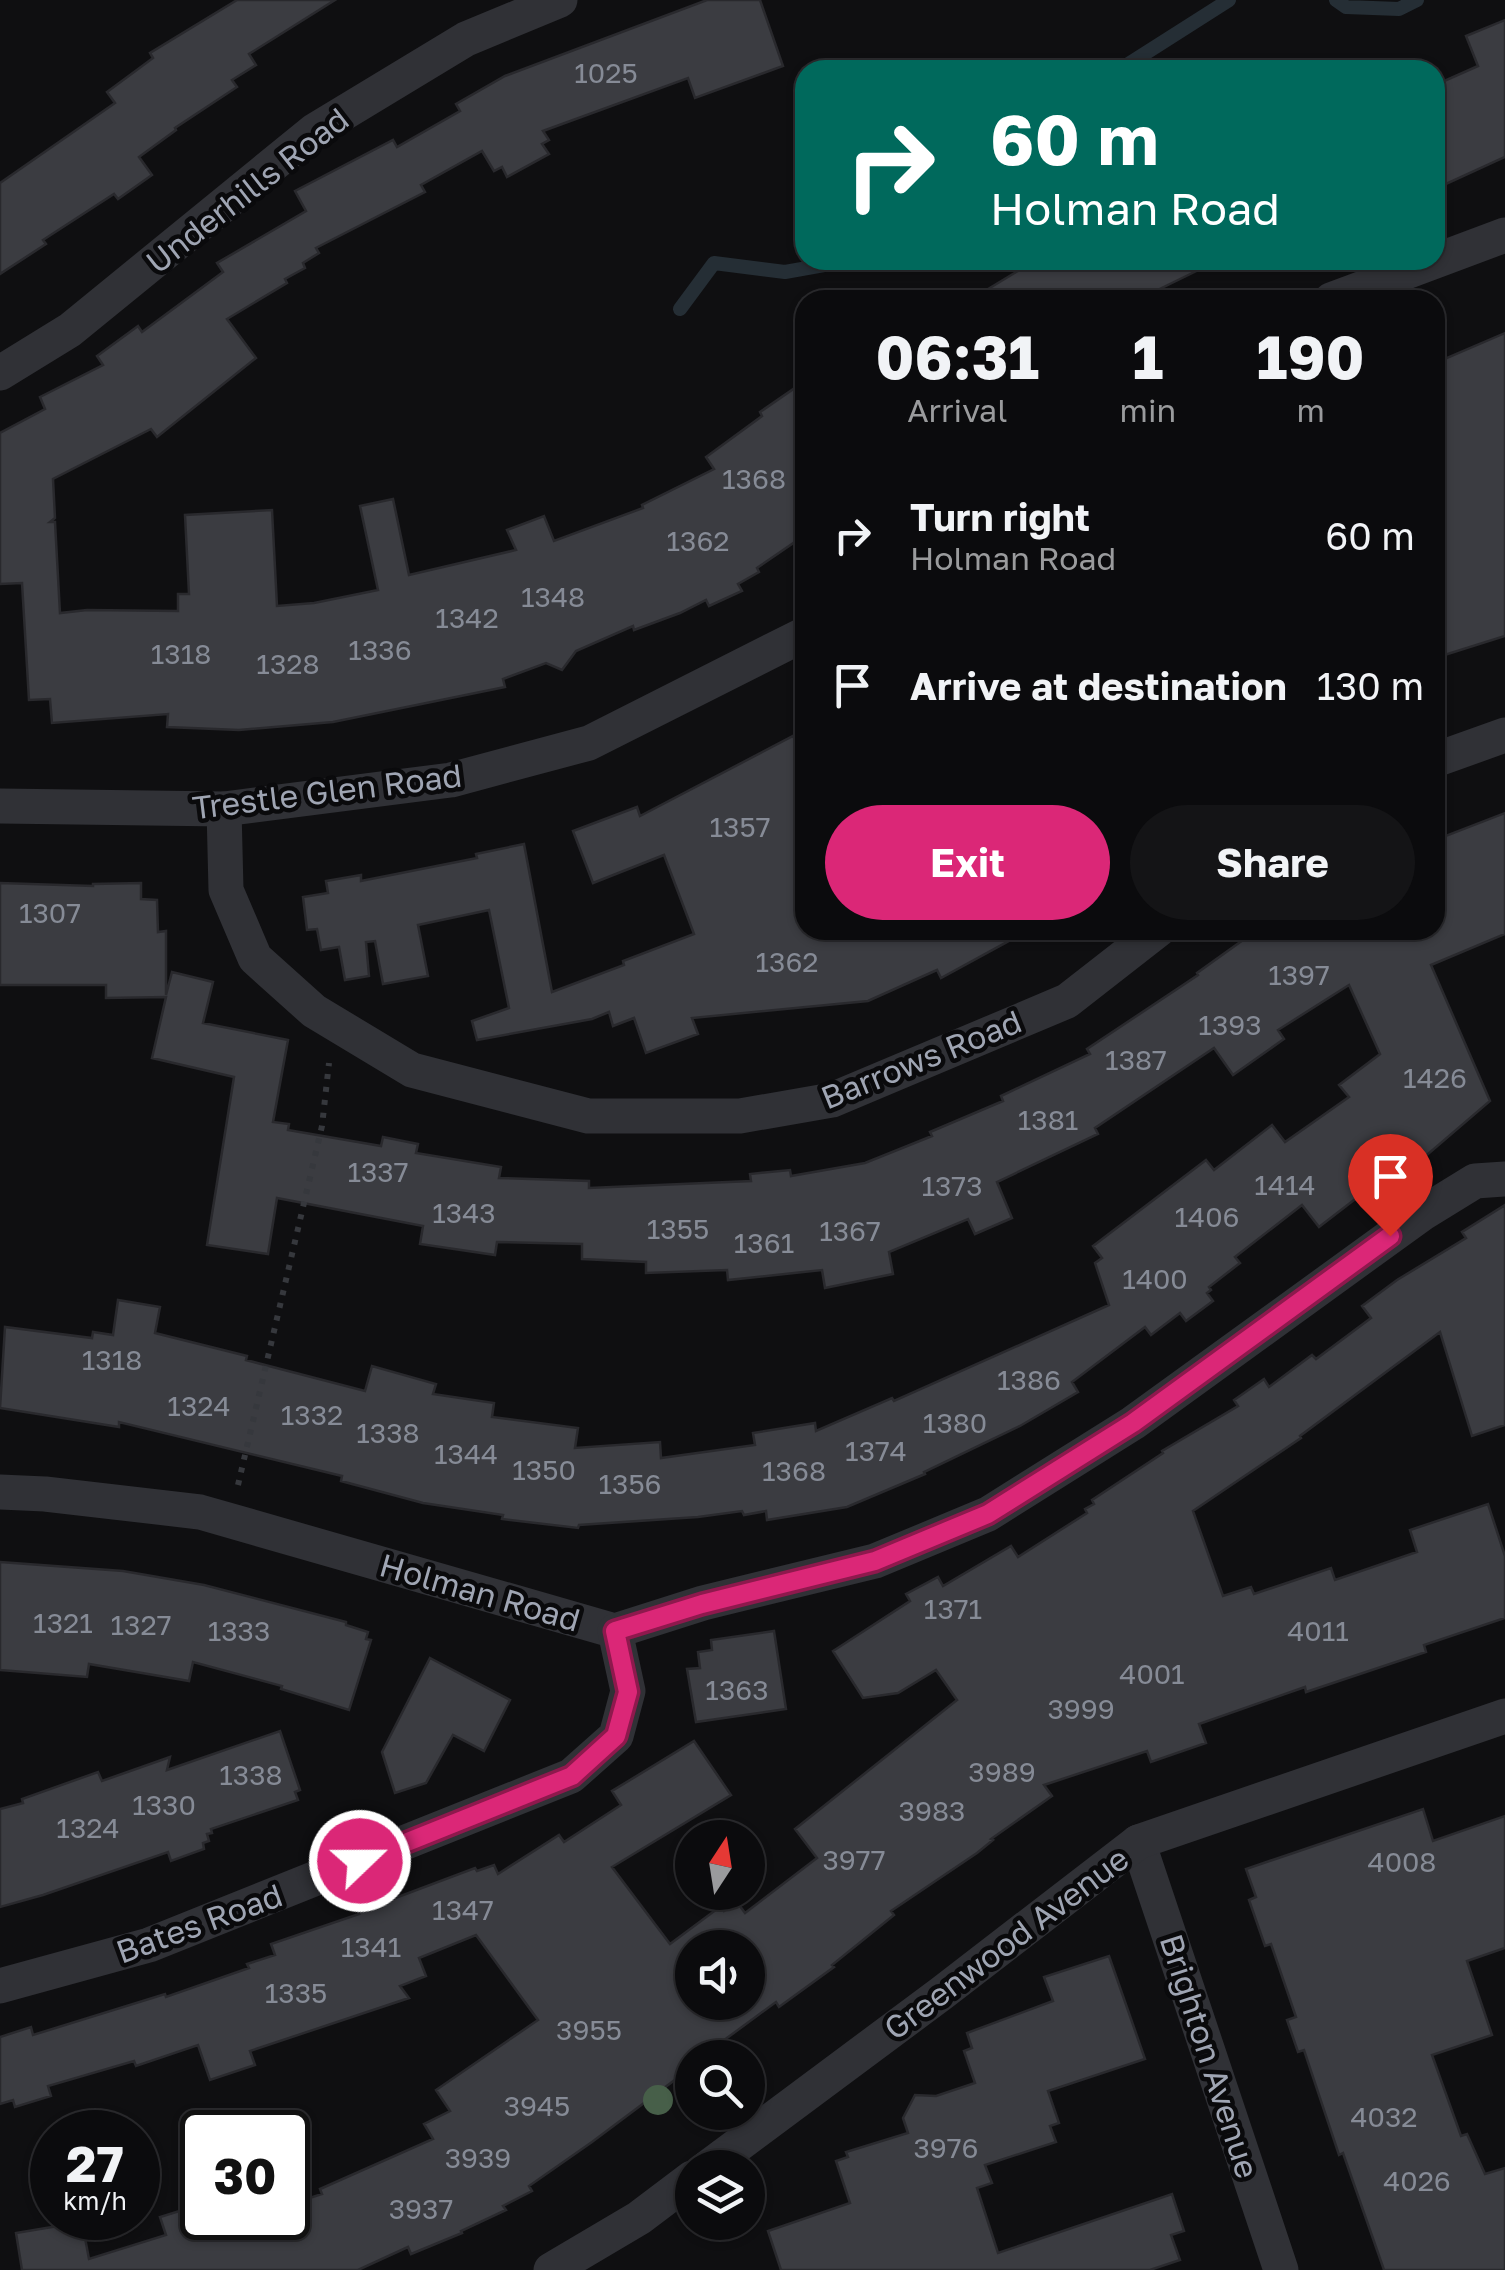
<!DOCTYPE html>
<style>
body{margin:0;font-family:"Golos Text",sans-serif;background:#141416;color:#f1f3f6;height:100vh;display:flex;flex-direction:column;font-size:38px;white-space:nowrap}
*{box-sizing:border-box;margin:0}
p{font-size:32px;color:#9a9b9d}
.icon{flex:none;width:55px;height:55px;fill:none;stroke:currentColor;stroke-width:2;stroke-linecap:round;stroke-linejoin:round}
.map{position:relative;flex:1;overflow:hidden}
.drawer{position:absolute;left:795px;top:290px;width:650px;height:650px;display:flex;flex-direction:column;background:#0b0b0d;border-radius:30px;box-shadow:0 2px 8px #0004,0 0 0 2px #2b2b2e}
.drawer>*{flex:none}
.hud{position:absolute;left:795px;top:60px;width:650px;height:210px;border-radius:30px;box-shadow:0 2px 8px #0004,0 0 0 2px #2b2b2e;background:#00695c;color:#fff;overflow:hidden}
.needle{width:65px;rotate:12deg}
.fabs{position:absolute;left:675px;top:1820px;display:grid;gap:20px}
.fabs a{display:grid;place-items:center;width:90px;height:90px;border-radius:50%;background:#0b0b0d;box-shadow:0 2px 8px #0004,0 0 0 2px #2b2b2e;font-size:50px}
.speed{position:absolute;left:30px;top:2110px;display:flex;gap:20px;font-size:50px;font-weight:700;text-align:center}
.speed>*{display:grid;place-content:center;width:130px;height:130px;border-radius:50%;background:#0b0b0d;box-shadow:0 2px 8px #0004,0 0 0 2px #2b2b2e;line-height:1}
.speed small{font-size:25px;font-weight:400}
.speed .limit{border:5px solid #111;border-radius:15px;background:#fff;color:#111}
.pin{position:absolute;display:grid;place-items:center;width:85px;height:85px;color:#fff;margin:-102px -42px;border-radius:50% 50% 50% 0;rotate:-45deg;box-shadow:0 0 10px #0007}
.pin .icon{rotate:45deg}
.me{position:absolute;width:110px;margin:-55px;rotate:68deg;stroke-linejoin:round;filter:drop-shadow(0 0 8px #0008)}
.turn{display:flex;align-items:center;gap:35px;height:210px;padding:0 30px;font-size:45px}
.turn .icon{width:130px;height:130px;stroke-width:2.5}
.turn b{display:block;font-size:70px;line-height:85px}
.eta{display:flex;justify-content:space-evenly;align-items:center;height:170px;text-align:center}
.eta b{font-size:60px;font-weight:700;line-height:70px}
.cta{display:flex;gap:20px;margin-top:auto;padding:20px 30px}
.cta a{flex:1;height:115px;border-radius:60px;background:#db2777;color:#fff;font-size:40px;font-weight:700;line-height:115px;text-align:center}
.cta a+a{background:#141416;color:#f1f3f6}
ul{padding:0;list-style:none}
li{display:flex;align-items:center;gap:30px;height:150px;padding:0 30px}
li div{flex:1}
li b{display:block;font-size:38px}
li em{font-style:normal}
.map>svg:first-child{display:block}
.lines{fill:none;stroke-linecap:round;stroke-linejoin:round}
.stream{stroke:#252e35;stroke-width:14}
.building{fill:#3b3c41;stroke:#29292d;stroke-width:2.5;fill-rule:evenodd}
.path{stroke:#36383d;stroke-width:6;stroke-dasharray:5 8;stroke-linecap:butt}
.street{stroke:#303136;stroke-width:35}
.tree{fill:#475f49}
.route-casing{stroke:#8e194d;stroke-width:25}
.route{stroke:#db2777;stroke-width:18}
.labels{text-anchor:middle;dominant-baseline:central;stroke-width:9;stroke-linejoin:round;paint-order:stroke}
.number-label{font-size:28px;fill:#868b96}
.street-label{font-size:32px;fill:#9fa5b3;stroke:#0a0a0c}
</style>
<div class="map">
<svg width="1505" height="2270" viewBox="0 0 1505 2270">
<rect width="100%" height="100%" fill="#0f0f11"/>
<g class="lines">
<g class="stream">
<path d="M1336,0L1346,7L1399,9L1417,0"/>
<path d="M1126,70L1127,65L1229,0"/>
<path d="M680,309L714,263L785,272L852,260"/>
</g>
</g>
<g class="building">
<path d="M237,0H335L249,54L256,65L232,80L237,87L175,128L176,130L139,157L152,175L118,199L114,194L43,240L46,244L0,274V183L115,103L107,92L153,58L150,53Z"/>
<path d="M707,0H760L783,66L695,98L688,78L543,131L549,140L542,144L549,154L507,177L502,167L494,171L482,151L421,185L425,192L316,248L319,253L303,263L305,268L285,279L287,283L227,319L256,358L157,437L151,429L53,479L55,518L50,522H55L60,613L87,610L178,611V594H189L185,515L272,510L277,606L314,603L378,590L360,506L393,499L409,575L516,550L507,530L544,516L554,541L643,508L642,505L714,469L706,457L762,416L760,412L805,381V535L757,568L759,572L738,584L742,591L709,606L706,600L680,613L634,630L633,626L576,651L562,670L546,663L503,679L505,687L333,722L239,730L167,727L168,714L52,723L50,699L29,700L22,583L0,584V433L45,409L40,397L103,365L97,356L138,326L142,332L223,272L217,263L306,211L295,191L393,140L397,147L460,111L456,104L505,76Z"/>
<path d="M1505,20V157L1435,189V85L1478,66L1466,36Z"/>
<path d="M1036,260H1219L1137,300H970Z"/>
<path d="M1505,333V636L1435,658V363Z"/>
<path d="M793,736L805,756V930H1029L941,978L937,970L868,1001L692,1018L698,1034L646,1053L634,1018L613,1026L609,1012L592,1019L477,1040L472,1021L509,1008L489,910L418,925L428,976L383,984L375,941L366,942L369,976L345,980L339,947L321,950L317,929L307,930L303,897L328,893L326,881L361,875V881L477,858L476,854L524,844L552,992L624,965L623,961L694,934L664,855L593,883L573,831L637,807L640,816Z"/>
<path d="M1505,813V934L1431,965L1490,1101L1400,1178L1393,1170L1319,1227L1302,1205L1235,1257L1240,1263L1209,1287L1211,1290L1207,1293L1213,1301L1186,1321L1180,1313L1151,1335L1145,1327L1072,1382L1078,1392L1020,1426L924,1472L925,1474L847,1507L767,1520L766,1511L744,1515L742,1511L698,1517L579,1525L578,1528L502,1519L503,1515L423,1503L341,1481L342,1476L119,1422V1427L0,1408L5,1327L92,1338L93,1332L113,1335L118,1300L160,1307L155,1333L247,1356L246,1360L365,1391L372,1366L436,1384L433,1394L494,1403L492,1417L578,1428L575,1448L660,1442L661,1458L755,1445L753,1433L815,1423L816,1431L892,1398L894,1401L1109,1305L1095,1263L1102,1258L1093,1246L1206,1160L1214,1170L1272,1125L1285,1142L1349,1097L1339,1085L1380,1054L1349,985L1278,1030L1284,1039L1233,1075L1214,1048L1095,1128L1098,1134L997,1182L1012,1218L975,1234L968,1219L889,1252L893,1274L825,1288L822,1270L728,1280L727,1270L646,1273V1262L582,1259V1244L497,1242L495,1255L420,1244L423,1226L277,1198L268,1254L207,1245L234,1077L152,1058L166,997L106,998V985H0V883L93,886V884L141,883V899L157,900L158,932L166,931V995L172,972L213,982L203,1023L288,1040L273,1122L289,1124L288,1130L381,1146L383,1137L418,1144L416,1153L501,1167L499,1178L589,1181V1188L751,1181L750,1174L790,1170L791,1176L865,1163L932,1136L930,1132L1003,1101L1001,1096L1090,1054L1087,1049L1198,975L1197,973L1257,930H1435V840Z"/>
<path d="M1505,1205V1425L1472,1436L1440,1332L1300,1436L1301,1438L1193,1511L1223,1596L1251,1587L1254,1594L1331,1568L1335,1580L1417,1552L1410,1530L1488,1504L1505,1556V1618L1424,1645L1426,1652L1306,1692L1305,1687L1199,1724L1206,1743L1151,1762L1147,1751L1044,1785L1052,1796L991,1839L993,1840L977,1853L891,1911L894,1915L832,1965L834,1967L779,2007L776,2002L712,2049L714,2051L706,2058H692V2067L592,2142L529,2186L532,2191L503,2206L506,2210L461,2231L462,2233L411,2254L408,2247L358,2270H22L16,2233L82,2222L89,2259L166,2235L160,2217L202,2204V2218H288V2205L322,2194L320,2189L433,2139L424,2124L450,2111L436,2090L538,2020L476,1935L419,1958L426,1976L400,1986L409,1998L250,2051L255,2065L210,2080L198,2045L136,2066L134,2061L48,2086L51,2096L15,2107L13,2100L0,2104V2037L31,2027L33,2035L165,1994L166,1997L249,1968L247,1964L275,1955L271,1944L359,1914L358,1912L475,1868L477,1871L494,1865L498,1874L559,1835L564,1842L621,1805L612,1791L694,1741L731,1795L612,1867L670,1944L721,1906L724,1911L737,1902L745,1913L817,1858L795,1829L957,1700L936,1670L898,1693L863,1698L833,1651L910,1601L906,1594L938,1577L943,1586L1011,1546L1018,1557L1087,1513L1085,1509L1094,1504L1092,1500L1163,1453L1162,1451L1238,1406L1234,1400L1264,1379L1269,1387L1312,1355L1316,1359L1371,1318L1362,1306L1397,1280L1466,1238L1462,1232ZM692,1948H748V2002H692Z"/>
<path d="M0,1562L123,1571L204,1585L346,1622V1625L368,1632L366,1639L371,1640L349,1710L281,1689L282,1686L193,1662L189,1681L89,1664L87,1677L0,1670Z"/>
<path d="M774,1631L786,1709L696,1722L687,1669L700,1668L698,1652L712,1650L711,1640Z"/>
<path d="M430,1658L510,1700L484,1751L453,1735L426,1783L395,1793L382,1752Z"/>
<path d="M280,1731L300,1790L295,1792L298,1800L211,1829L212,1833L207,1834L209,1841L203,1843L204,1849L171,1861L168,1852L43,1895L0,1907V1809L23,1803L22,1799L98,1772L102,1781L170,1757L167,1770Z"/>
<path d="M1423,1809L1433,1841L1505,1816V1948L1467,1961L1492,2035L1432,2055L1461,2136L1467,2134L1485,2174L1505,2168V2270H1384L1343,2153L1339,2155L1304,2050L1298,2052L1287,2020L1296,2017L1271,1944L1265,1946L1249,1900L1256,1897L1246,1869Z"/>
<path d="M1109,1956L1145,2059L1048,2091L1059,2123L1050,2126L1056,2142L985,2165L992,2183L977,2188L998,2253L1172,2194L1184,2231L1171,2235L1180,2260L1150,2270H781L768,2231L850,2203L836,2161L848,2157L846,2152L908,2133L903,2118L915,2095L936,2096L975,2083L964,2051L972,2048L967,2033L1053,2001L1044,1977Z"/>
</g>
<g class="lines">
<path class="path" d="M238,1485L322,1126L329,1063"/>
<g class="street">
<path d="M1331,300L1505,235"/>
<path d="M0,373L70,330L314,131L466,39L560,0"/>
<path d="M1435,760L1505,735"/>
<path d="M0,806L224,809L451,780L589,743L805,634"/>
<path d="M224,809L226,890L255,958L314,1011L412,1070L588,1116H740L832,1100L1067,1001L1158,930"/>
<path d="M0,1492L45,1494L200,1512L615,1631L703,1603L875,1561L988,1514L1133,1423L1423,1213L1475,1181L1505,1179"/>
<path d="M1138,1842L1281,2270"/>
<path d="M0,1986L149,1945L571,1776L616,1736L628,1691L615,1631"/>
<path d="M707,2168L942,1993L1138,1842L1505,1716"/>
<path d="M551,2270L639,2218L692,2178"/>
</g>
</g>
<circle class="tree" cx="658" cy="2100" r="15"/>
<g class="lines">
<defs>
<path id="route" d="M360,1861L572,1776L616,1736L628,1692L615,1631L702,1604L875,1561L988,1514L1133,1423L1390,1236"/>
</defs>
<use href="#route" class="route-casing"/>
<use href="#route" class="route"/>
</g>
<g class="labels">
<g class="number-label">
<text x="606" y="72">1025</text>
<text x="754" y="478">1368</text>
<text x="698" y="540">1362</text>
<text x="553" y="596">1348</text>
<text x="467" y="617">1342</text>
<text x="380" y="649">1336</text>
<text x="181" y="653">1318</text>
<text x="288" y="663">1328</text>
<text x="740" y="826">1357</text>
<text x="50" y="912">1307</text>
<text x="787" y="961">1362</text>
<text x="1299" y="974">1397</text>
<text x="1230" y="1024">1393</text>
<text x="1136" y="1059">1387</text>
<text x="1435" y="1077">1426</text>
<text x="1048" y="1119">1381</text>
<text x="378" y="1171">1337</text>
<text x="1285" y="1184">1414</text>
<text x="952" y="1185">1373</text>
<text x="464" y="1212">1343</text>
<text x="1207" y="1216">1406</text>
<text x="678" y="1228">1355</text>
<text x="850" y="1230">1367</text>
<text x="764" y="1242">1361</text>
<text x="1155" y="1278">1400</text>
<text x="112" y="1359">1318</text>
<text x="1029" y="1379">1386</text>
<text x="199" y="1405">1324</text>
<text x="312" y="1414">1332</text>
<text x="955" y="1422">1380</text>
<text x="388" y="1432">1338</text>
<text x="876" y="1450">1374</text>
<text x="466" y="1453">1344</text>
<text x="544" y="1469">1350</text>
<text x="794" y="1470">1368</text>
<text x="630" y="1483">1356</text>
<text x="953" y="1608">1371</text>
<text x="63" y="1622">1321</text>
<text x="141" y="1624">1327</text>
<text x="239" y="1630">1333</text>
<text x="1318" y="1630">4011</text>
<text x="1152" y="1673">4001</text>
<text x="737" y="1689">1363</text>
<text x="1081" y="1708">3999</text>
<text x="1002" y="1771">3989</text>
<text x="251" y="1774">1338</text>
<text x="164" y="1804">1330</text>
<text x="932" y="1810">3983</text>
<text x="88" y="1827">1324</text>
<text x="854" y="1859">3977</text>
<text x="1402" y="1861">4008</text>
<text x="463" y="1909">1347</text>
<text x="371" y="1946">1341</text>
<text x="296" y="1992">1335</text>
<text x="589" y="2029">3955</text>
<text x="537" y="2105">3945</text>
<text x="1384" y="2116">4032</text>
<text x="946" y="2147">3976</text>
<text x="478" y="2157">3939</text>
<text x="1417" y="2180">4026</text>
<text x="421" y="2208">3937</text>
</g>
<g class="street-label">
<text transform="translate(247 190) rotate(-38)">Underhills Road</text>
<text transform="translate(327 791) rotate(-7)">Trestle Glen Road</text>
<text transform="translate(921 1059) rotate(-22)">Barrows Road</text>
<text transform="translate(480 1592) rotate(16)">Holman Road</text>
<text transform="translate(199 1923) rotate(-20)">Bates Road</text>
<text transform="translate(1006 1943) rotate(-37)">Greenwood Avenue</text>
<text transform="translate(1210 2056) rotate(72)">Brighton Avenue</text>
</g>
</g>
</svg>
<div class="fabs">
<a><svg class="needle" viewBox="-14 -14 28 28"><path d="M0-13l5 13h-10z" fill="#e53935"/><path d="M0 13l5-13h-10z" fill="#9a9b9d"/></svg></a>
<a><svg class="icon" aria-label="sound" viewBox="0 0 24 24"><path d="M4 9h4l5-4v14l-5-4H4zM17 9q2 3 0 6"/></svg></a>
<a><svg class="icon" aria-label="search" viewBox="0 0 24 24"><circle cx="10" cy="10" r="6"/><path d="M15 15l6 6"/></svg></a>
<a><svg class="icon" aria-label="layers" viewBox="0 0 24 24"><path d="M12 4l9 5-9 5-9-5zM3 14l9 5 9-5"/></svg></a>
</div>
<div class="speed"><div>27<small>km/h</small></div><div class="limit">30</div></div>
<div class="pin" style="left:1390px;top:1236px;background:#d93025"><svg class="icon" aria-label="arrive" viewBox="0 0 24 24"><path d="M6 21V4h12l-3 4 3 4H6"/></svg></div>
<svg class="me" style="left:360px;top:1861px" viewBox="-20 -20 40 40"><circle r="17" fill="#db2777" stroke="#fff" stroke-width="3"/><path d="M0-11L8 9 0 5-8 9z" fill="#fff"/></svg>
<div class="hud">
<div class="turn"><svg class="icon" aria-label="right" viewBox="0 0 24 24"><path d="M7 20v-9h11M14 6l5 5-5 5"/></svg><div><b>60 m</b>Holman Road</div></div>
</div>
<section class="drawer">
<div class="eta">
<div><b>06:31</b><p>Arrival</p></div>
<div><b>1</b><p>min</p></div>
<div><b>190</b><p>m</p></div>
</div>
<ul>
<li><svg class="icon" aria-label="right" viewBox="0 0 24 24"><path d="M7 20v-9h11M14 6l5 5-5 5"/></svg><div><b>Turn right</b><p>Holman Road</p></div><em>60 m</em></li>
<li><svg class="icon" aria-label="arrive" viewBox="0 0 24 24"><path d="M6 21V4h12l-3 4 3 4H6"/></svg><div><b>Arrive at destination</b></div><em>130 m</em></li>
</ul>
<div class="cta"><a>Exit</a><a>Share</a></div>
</section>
</div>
